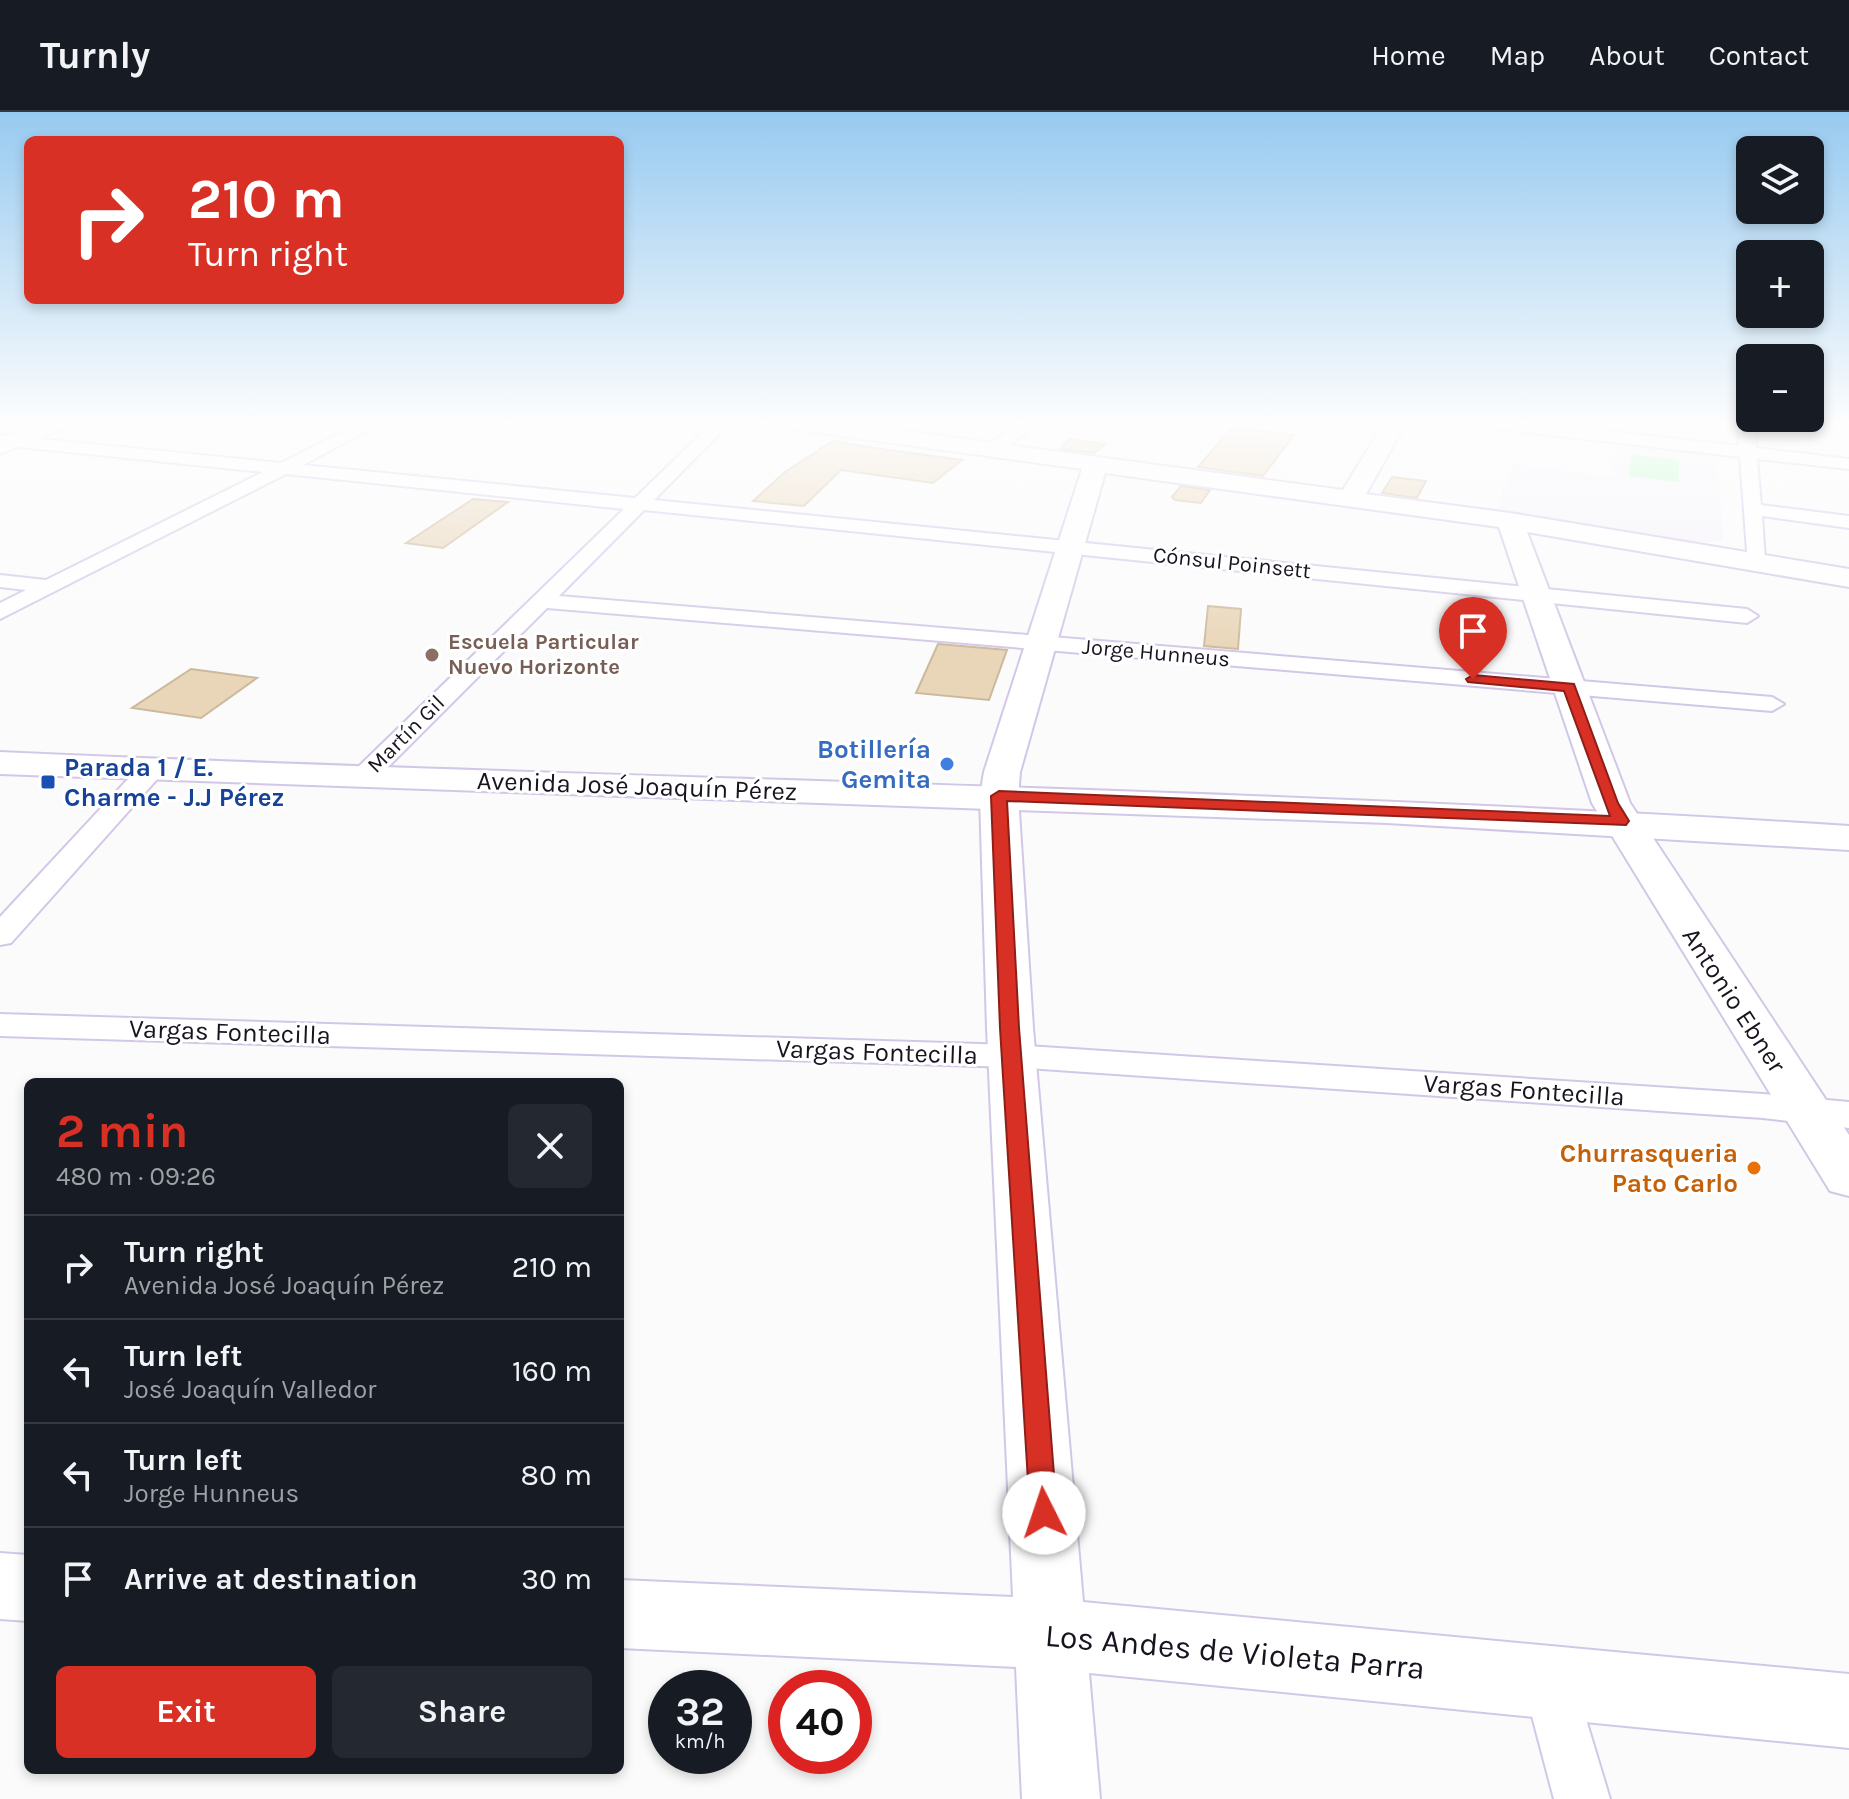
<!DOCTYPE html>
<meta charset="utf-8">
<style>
body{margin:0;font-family:Karla,sans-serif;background:#242831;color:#f1f3f6;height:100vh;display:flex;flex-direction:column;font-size:30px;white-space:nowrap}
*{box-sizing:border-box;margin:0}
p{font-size:26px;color:#9ea1a6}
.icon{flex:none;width:44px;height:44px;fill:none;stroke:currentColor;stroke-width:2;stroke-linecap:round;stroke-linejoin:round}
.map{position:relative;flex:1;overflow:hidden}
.side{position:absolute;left:24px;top:966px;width:600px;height:696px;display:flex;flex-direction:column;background:#171b24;border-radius:12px;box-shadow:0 4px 12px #0003}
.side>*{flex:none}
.banner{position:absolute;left:24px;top:24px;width:600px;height:168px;border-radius:12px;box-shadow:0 4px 12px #0003;background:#d93025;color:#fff;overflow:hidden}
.tools{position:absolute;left:1736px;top:24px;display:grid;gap:16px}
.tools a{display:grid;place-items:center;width:88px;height:88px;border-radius:12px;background:#171b24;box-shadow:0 4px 12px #0003;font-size:40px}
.speed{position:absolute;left:648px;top:1558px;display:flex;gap:16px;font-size:40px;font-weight:700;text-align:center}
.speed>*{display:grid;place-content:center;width:104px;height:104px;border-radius:50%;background:#171b24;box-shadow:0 4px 12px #0003;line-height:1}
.speed small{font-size:20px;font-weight:400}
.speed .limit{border:12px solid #d22;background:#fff;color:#111}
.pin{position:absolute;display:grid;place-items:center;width:68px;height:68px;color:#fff;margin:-82px -34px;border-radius:50% 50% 50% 0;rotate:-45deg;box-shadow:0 0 8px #0007}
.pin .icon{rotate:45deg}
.me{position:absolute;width:88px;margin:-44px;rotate:356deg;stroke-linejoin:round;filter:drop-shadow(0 0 6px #0008)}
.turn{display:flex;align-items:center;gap:28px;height:168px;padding:0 32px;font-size:36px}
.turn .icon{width:104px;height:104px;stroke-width:2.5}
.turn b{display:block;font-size:56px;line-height:68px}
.round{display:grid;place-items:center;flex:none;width:84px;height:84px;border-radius:12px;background:#242831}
.head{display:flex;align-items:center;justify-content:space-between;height:136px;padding:0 32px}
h1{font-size:48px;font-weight:700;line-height:60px;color:#d93025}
.action{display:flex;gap:16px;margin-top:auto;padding:16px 32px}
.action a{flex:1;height:92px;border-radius:12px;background:#d93025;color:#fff;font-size:32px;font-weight:700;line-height:92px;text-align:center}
.action a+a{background:#242831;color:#f1f3f6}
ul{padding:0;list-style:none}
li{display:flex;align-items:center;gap:24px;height:104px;padding:0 32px;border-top:2px solid #363941}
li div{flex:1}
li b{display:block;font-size:30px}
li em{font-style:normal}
header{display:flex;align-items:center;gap:48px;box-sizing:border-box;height:112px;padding:0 40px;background:#171b24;border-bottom:2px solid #363941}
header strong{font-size:38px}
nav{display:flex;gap:44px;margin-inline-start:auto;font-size:28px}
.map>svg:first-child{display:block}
.built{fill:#f5f2fa}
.green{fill:#adfdc1}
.building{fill:#e9d5b7;stroke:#ccb99c;stroke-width:2}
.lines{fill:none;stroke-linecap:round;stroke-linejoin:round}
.street-casing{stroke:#d3c7e7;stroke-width:4}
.secondary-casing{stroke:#d3c7e7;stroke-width:4}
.primary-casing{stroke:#d3c7e7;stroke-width:4}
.street{fill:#fff;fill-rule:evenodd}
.secondary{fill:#fff;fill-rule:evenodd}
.primary{fill:#fff;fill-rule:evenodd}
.route{fill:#d93025;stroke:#8d1f18;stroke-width:2}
.education-dot{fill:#8d6e63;stroke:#fff;stroke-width:3}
.shop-dot{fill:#3f7fe0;stroke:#fff;stroke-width:3}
.transit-dot{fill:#1a4fb4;stroke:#fff;stroke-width:3}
.food-dot{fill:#e8710a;stroke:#fff;stroke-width:3}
.labels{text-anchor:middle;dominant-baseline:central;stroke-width:6;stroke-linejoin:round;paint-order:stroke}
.far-street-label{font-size:22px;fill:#18131f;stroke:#fff}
.far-education-label{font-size:22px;font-weight:bold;fill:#785e54;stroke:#fff;text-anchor:start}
.shop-label{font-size:26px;font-weight:bold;fill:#366cbe;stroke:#fff;text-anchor:end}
.transit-label{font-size:26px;font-weight:bold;fill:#164399;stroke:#fff;text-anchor:start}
.street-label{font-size:26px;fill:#18131f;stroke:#fff}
.food-label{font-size:26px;font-weight:bold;fill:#c56008;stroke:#fff;text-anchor:end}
.near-street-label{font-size:32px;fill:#18131f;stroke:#fff}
</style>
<header>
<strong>Turnly</strong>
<nav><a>Home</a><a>Map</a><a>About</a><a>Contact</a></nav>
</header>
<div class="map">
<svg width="1849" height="1687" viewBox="0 0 1849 1687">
<rect width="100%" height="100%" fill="#fbfbfb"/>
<path class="built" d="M1617,333L1717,345L1723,428L1693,432L1495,401L1513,352L1612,365Z"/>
<path class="green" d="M1631,342L1679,348V370L1629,364Z"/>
<g class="building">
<path d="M1238,309H1252L1257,313L1254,318L1294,323L1263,364L1198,355Z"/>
<path d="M1069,327L1105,332L1094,341L1060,337Z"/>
<path d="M833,329L874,336L962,348L933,371L841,358L804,394L753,389L785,360Z"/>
<path d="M1392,365L1426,369L1417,386L1382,381Z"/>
<path d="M1181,374L1210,378L1201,391L1175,388L1172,385Z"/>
<path d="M473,387L508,390L443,436L406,431Z"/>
<path d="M1208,494L1241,497L1238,537L1204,534Z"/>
<path d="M938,532L1007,538L989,588L916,581Z"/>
<path d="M191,557L257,566L201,606L132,596Z"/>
</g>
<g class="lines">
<defs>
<g id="street">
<path d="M365,309H385L303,353L635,386L715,309H732L654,388L1747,497L1758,504L1747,511L644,398L559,484L1772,585L1784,592L1772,599L547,496L370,673H352L348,667L352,661L624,397L286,362L0,507V491L26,478L0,475V463L46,468L263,360L0,333V323L281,351Z"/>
<path d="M1024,309H1042L999,341H987V333Z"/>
<path d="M1465,309H1514L1739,334L1738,309H1754L1756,336L1849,347V357L1757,347L1761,393L1849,404V416L1762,404L1765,449L1755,455L1748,453L1740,345L1473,314Z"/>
<path d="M150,651L159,653L163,659L159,665L11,831L0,833V805L141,653Z"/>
<path d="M0,902L1012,933L1763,982L1849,990V1016L1763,1006L1012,955L0,924Z"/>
<path d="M1550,1543L1569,1551L1610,1687H1554L1523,1570L1531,1551Z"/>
</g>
<g id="secondary">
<path d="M43,309H73L70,314L0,342V327Z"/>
<path d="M772,309H830L1343,378L1385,309H1407L1366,382L1510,401L1849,457V475L1527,420L1630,691L1849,1023V1084L1830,1079L1592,691L1499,415L1105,361L1020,660L1018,684L1033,916L1083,1490L1849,1562V1636L1089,1561L1100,1687H1022L1016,1555L620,1536V1468L1013,1485L987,916L980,684L984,660L1082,357L783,316Z"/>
<path d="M0,1441L28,1443V1509L0,1507Z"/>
</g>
<path id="primary" d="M0,640C616,668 1233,674 1849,714V738L1387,711L0,662Z"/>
</defs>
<use href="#street" class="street-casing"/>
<use href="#secondary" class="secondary-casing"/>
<use href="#primary" class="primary-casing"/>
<use href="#street" class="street"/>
<use href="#secondary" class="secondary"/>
<use href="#primary" class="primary"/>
</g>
<linearGradient id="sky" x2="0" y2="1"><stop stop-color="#97caf0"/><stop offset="0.57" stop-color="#fdfdfd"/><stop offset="1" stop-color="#fdfdfd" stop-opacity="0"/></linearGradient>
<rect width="1849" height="545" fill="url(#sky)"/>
<path class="route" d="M1473,563L1574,572L1618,691L1629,709L1626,713L1007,689L1019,916L1057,1401L1053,1410L1044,1413L1034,1410L1030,1401L1000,916L991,684L999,679L1610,704L1564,579L1468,570L1466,567Z"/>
<circle class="education-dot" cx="432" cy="543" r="8"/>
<circle class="shop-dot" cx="947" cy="652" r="8"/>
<rect class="transit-dot" x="40" y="662" width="16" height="16" rx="4"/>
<circle class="food-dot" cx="1754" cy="1056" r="8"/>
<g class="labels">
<g class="far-street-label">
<text transform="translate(1232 451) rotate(6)">Cónsul Poinsett</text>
<text transform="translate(1156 541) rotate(5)">Jorge Hunneus</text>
<text transform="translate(406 622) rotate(-45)">Martín Gil</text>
</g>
<g class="far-education-label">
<text x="448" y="530">Escuela Particular<tspan x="448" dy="25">Nuevo Horizonte</tspan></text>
</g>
<g class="shop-label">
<text x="931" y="637">Botillería<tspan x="931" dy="30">Gemita</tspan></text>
</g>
<g class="transit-label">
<text x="64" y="655">Parada 1 / E.<tspan x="64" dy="30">Charme - J.J Pérez</tspan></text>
</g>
<g class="street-label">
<text transform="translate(637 674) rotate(2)">Avenida José Joaquín Pérez</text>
<text transform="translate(1734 888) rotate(57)">Antonio Ebner</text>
<text transform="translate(230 920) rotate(2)">Vargas Fontecilla</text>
<text transform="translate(877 940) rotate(2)">Vargas Fontecilla</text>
<text transform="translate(1524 978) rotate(4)">Vargas Fontecilla</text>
</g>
<g class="food-label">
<text x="1738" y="1041">Churrasqueria<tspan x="1738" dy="30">Pato Carlo</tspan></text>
</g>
<g class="near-street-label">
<text transform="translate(1235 1540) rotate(5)">Los Andes de Violeta Parra</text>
</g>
</g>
</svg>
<div class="tools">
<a><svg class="icon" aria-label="layers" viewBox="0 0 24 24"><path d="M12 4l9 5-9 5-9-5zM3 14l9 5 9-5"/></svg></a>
<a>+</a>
<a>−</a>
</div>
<div class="speed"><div>32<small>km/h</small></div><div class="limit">40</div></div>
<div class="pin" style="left:1473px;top:567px;background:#d93025"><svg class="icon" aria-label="arrive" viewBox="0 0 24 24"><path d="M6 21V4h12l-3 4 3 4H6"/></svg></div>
<svg class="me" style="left:1044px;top:1401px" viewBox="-20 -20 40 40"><circle r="19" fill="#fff"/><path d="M0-13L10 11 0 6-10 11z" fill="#d93025"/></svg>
<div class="banner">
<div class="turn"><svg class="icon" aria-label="right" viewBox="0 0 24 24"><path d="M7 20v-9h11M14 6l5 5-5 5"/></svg><div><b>210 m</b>Turn right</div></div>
</div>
<section class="side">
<div class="head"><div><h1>2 min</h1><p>480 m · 09:26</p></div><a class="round"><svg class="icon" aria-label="close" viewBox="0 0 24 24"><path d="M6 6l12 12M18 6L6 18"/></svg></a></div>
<ul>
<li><svg class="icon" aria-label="right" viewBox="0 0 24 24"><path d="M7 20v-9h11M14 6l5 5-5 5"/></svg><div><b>Turn right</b><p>Avenida José Joaquín Pérez</p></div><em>210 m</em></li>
<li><svg class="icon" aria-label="left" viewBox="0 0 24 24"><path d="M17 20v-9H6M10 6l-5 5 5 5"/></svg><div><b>Turn left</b><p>José Joaquín Valledor</p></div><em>160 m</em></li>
<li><svg class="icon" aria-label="left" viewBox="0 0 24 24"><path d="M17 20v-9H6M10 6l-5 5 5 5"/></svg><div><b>Turn left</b><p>Jorge Hunneus</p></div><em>80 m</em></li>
<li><svg class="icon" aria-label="arrive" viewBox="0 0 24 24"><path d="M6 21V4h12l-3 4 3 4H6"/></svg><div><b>Arrive at destination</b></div><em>30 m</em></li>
</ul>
<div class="action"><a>Exit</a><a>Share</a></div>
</section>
</div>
